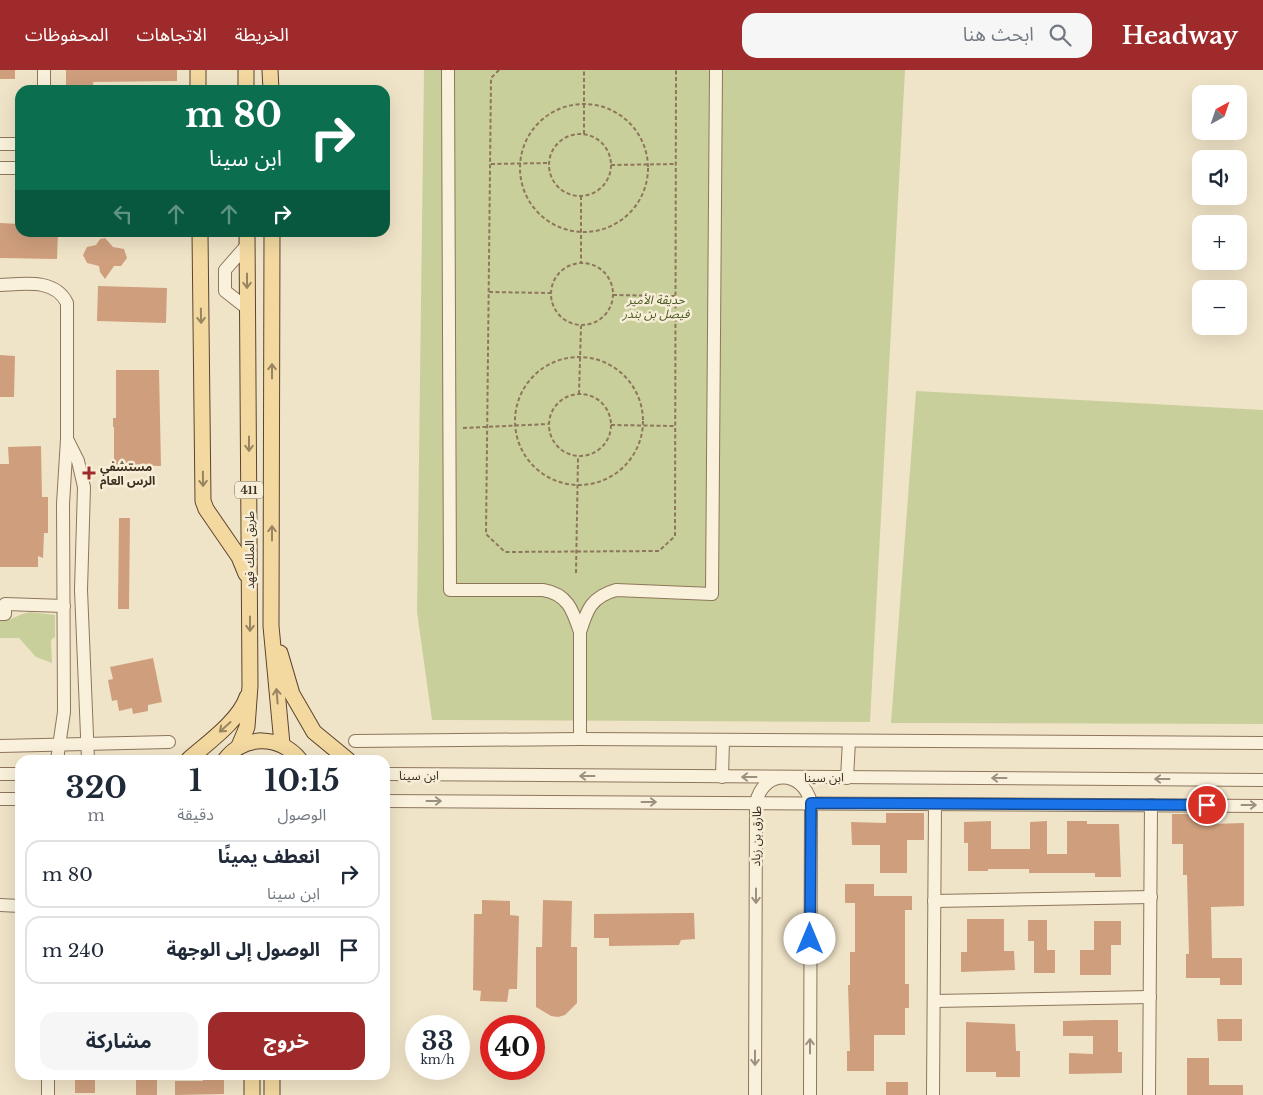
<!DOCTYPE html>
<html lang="ar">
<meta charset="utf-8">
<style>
body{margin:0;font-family:"Libre Baskerville","Noto Sans Arabic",serif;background:#f6f6f7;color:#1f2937;direction:rtl;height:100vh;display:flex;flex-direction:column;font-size:19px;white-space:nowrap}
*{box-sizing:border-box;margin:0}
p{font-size:16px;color:#747a83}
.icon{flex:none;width:28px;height:28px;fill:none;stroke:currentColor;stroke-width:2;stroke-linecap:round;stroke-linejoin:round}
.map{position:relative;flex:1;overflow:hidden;direction:ltr}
.details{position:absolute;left:15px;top:685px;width:375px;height:325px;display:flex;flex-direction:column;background:#fff;border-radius:15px;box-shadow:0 5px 20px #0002;direction:rtl}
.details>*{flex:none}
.hud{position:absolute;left:15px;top:15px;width:375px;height:152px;border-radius:15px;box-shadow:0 5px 20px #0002;direction:rtl;background:#0b6e4f;color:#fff;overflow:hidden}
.needle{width:32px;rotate:40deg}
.controls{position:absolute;left:1192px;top:15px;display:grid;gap:10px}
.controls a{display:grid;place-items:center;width:55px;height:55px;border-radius:10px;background:#fff;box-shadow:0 5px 20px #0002;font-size:25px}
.speed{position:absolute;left:405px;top:945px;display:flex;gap:10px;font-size:25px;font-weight:700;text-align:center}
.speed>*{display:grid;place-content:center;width:65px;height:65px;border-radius:50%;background:#fff;box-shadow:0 5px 20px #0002;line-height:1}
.speed small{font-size:12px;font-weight:400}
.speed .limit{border:8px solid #d22;background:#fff;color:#111}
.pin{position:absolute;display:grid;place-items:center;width:42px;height:42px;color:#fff;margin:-21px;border:2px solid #fff;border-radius:50%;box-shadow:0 1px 5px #0007}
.me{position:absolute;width:55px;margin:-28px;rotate:0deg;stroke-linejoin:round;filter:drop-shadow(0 0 4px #0008)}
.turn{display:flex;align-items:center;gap:18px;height:105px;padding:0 25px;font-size:22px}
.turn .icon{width:65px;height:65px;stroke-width:2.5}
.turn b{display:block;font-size:35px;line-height:42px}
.lanes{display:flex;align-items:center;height:48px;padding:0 25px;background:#0003;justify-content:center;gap:25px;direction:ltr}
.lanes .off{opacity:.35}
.eta{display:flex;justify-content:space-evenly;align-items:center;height:85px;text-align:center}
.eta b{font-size:30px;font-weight:700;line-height:35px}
.action{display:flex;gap:10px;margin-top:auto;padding:10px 25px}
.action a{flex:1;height:58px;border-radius:15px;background:#9e2a2b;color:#fff;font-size:20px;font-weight:700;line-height:58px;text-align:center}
.action a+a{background:#f6f6f7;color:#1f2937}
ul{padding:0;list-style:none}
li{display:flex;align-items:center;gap:15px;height:68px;margin:0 10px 8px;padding:0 15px;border:2px solid #e0e1e3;border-radius:15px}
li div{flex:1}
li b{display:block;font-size:19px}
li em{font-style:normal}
header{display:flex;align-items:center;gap:30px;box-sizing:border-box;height:70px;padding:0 25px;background:#9e2a2b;color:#fff}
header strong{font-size:24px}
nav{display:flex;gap:28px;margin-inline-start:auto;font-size:18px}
.search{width:350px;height:45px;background:#f6f6f7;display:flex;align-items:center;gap:12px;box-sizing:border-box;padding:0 18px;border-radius:15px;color:#747a83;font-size:19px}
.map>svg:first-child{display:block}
.green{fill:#c9cf9b}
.building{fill:#cf9f7d}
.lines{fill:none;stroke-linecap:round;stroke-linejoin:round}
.minor-casing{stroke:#8d765c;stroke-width:14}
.major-casing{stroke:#5b4430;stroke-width:17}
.path{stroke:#8d765c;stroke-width:2;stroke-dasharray:4 2.5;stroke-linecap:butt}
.minor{stroke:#faf1dc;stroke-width:12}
.major{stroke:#f3d9a0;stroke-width:15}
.oneway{stroke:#988460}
.oneway2{stroke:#9c907e}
.route-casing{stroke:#114b97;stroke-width:12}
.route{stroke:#1a73e8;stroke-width:9}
.poi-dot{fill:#9e2a2b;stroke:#f7eed8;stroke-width:2}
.labels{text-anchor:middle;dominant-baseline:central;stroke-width:5;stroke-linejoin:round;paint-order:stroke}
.shield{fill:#f7eed8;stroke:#756857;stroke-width:1}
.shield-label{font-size:11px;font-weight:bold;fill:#3d2e20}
.park-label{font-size:12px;font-style:italic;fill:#4d5a26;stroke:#f7eed8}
.poi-label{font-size:12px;font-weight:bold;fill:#3d2e20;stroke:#f7eed8;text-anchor:start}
.street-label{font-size:12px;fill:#3d2e20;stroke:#f7eed8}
</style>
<header>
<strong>Headway</strong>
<div class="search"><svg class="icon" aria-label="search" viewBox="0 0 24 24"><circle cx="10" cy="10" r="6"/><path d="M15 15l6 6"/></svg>ابحث هنا</div>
<nav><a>الخريطة</a><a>الاتجاهات</a><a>المحفوظات</a></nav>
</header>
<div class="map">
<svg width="1263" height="1025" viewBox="0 0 1263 1025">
<rect width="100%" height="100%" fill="#f0e4c8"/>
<g class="green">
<path d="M424,0H905L870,652L432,650L417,542Z"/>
<path d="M916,321L1263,340V654L891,653Z"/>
<path d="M30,542L55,545V567L51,570L52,593L36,587L19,568H0V551C12,551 18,544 30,542Z"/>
</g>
<g class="building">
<rect x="0" y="0" width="15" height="9"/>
<path d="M66,0H177V11L93,12L94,20H66Z"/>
<path d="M0,153L20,154V162H58L57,189L0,188Z"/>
<path d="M105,168L113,177L124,179L127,188L121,196H114L105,209L100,202L99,196L87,193L83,185L87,177L96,175L100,169Z"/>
<path d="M98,216L167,218L166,253L97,251Z"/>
<path d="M0,285L15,286L14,327H0Z"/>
<path d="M116,300H159L161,396L114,395V357H113V348H116Z"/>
<path d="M41,376L42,427H48V463H44L43,488L38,486V497H0V394H9L8,377Z"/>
<path d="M119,448H130L129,539H118Z"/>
<path d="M153,588L162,632L148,635V641L133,644L132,638L119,641L117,630L112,631L108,610L113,609L110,597Z"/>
<path d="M886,743H924V770H907V803H880V775H852L851,752L886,753Z"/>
<path d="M1172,744H1211V754L1244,753V836L1211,837L1212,888H1242V915H1220V908H1186V884H1189L1187,805H1183V774H1172Z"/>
<path d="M991,751V779H1030V752L1047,751V784H1067V751H1087V754H1119L1121,807H1095V803H1029V799H988V801H968V773H964V752Z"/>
<path d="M845,814H874V826H912V840H905V914H909V938H905V965H874V1001H847V981H850L848,915H850V882H855V833H845Z"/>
<path d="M482,830L510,831V845L519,846L517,919H509L507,932L480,931L481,921L473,920L474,844H482Z"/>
<path d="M543,830L572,831L571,877H577V933L565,945L558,947L551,946L536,937V877H542Z"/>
<path d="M686,843H694L695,869L681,870L679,875L609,876V868H594V844Z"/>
<path d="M967,849H1004V881H1014L1015,900L961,902V882H967Z"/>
<path d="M1028,850H1047V880H1055V903H1034V871H1028Z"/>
<path d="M1094,851H1121V875H1111V905H1080V880H1094Z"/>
<path d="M1217,949H1242V971H1218Z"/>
<path d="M1095,950H1118V982H1122V1003L1069,1004V983L1093,984V966H1063V951Z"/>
<path d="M966,952L1015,954L1016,981H1020V1007H996V1002H966Z"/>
<path d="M1187,988H1209V1015H1243V1025H1187Z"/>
<rect x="75" y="1005" width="20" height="18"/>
<path d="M203,1005H224V1024L175,1025V1011H203Z"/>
<rect x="136" y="1008" width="21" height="17"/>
<rect x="886" y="1012" width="22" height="13"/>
</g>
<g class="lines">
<defs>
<g id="minor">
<path d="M44,0V20"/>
<path d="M448,0L450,520H543C568,524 573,541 580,562C587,540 591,527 616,520L712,524L716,0"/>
<path d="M0,74H20"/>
<path d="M0,98H20"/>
<path d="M247,175L225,200V221L248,239"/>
<path d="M0,215C23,214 55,208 67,233V369L63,434L64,642L57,690"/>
<path d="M68,371L78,391L84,417L81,520L88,690"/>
<path d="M0,544H5V534L64,536"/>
<path d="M580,669V562"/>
<path d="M355,671L580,669L1263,673"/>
<path d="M0,676L169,672"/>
<path d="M0,704H20"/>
<path d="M385,704L1263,710"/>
<path d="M722,707L723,670"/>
<path d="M847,708L849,671"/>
<path d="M0,729H20"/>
<path d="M385,731L1263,736"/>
<path d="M934,831L1151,827"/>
<path d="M0,835L20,836"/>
<path d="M934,931L1150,927"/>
<path d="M48,1025V1005"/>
<path d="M755,1025L756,733C763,699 803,699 811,733L810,1025"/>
<path d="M933,1025L935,734"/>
<path d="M1149,1025L1151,735"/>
</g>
<g id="major">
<path d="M198,0V20"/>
<path d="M246,0V20"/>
<path d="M270,0L271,20"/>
<path d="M200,162L203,431L206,439L239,487L246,504"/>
<path d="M272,162L271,556L282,674"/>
<path d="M280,583L292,624L314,662L348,690"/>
<path d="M239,676L247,657L250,616L247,162"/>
<path d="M188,690C206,674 239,651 247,627"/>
<path d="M225,690C244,664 280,665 300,690"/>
<path d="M252,1025V1005"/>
<path d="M272,1025V1005"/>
</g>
</defs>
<use href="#minor" class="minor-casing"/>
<use href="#major" class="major-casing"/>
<g class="path">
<path d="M499,0L491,8L486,464L505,482L659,481L675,466L676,0"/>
<circle cx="584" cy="98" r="64"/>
<path d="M584,64V0"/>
<circle cx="580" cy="95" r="31"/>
<path d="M491,94L549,93"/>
<path d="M611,95L676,94"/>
<path d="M581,126V194"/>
<circle cx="582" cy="224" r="31"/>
<path d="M489,222L551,223"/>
<path d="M613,225L675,226"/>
<circle cx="579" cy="351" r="64"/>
<circle cx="580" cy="355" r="31"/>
<path d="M579,324L581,256"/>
<path d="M611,355L675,356"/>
<path d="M463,358L548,354"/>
<path d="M576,503L578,388"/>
</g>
<use href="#minor" class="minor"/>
<use href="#major" class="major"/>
</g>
<defs><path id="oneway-shaft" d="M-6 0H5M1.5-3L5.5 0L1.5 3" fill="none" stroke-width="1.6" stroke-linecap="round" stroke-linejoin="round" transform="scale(1.25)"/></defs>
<g class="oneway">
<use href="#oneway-shaft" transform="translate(247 211) rotate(90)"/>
<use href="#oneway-shaft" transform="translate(201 246) rotate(89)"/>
<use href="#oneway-shaft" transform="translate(272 301) rotate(-90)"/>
<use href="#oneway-shaft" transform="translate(249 374) rotate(90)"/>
<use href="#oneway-shaft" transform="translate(203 409) rotate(89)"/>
<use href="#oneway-shaft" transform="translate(272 463) rotate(-90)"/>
<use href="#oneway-shaft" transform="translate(250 554) rotate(90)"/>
<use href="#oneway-shaft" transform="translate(277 626) rotate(-95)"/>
<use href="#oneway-shaft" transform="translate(225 657) rotate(138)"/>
</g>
<g class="oneway2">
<use href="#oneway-shaft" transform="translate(587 706) rotate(-180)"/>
<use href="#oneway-shaft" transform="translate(749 707) rotate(-180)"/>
<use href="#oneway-shaft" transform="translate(999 708) rotate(-180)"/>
<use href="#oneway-shaft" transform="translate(1162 709) rotate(-180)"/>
<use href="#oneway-shaft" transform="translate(434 731)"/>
<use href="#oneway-shaft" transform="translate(649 732)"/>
<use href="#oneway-shaft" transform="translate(1249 735)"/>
<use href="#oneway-shaft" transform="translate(756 826) rotate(90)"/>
<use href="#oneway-shaft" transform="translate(810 976) rotate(-90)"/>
<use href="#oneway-shaft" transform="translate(755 988) rotate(90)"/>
</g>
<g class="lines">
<defs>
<path id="route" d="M810,869L811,733L1207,735"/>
</defs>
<use href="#route" class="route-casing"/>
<use href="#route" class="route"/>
</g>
<path class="poi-dot" d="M86.5 395.5h5v5h5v5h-5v5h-5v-5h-5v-5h5z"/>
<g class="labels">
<rect class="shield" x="235" y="411.5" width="28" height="17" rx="4"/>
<g class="shield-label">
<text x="249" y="420">411</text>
</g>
<g class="park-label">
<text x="656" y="229">حديقة الأمير<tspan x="656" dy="14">فيصل بن بندر</tspan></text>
</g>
<g class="poi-label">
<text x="100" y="396">مستشفي<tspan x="100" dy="14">الرس العام</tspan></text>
</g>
<g class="street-label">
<text transform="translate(249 480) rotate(-90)">طريق الملك فهد</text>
<text x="419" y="705">ابن سينا</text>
<text x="824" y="707">ابن سينا</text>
<text transform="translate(756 766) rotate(-89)">طارق بن زياد</text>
</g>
</g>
</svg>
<div class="controls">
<a><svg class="needle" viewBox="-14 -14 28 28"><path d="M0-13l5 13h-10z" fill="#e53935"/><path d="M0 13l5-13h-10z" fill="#747a83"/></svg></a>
<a><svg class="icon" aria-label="sound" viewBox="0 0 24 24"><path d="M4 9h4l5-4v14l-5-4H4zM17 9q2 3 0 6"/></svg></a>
<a>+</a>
<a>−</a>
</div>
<div class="speed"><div>33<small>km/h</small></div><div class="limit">40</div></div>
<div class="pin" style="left:1207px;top:735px;background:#d93025"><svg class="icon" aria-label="arrive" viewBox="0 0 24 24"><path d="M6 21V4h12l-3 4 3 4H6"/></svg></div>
<svg class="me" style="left:810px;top:869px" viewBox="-20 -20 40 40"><circle r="19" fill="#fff"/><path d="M0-13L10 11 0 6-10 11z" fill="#1a73e8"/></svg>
<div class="hud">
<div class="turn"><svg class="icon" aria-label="right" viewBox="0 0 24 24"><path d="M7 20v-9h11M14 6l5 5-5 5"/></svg><div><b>80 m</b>ابن سينا</div></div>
<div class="lanes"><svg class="icon off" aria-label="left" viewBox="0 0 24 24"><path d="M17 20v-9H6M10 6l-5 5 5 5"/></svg><svg class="icon off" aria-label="ahead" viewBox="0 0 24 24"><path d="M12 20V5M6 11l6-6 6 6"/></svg><svg class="icon off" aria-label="ahead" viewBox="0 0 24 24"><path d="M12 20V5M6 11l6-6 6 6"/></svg><svg class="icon" aria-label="right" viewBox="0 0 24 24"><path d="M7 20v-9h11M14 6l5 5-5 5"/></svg></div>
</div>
<section class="details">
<div class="eta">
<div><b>10:15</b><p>الوصول</p></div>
<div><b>1</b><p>دقيقة</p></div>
<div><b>320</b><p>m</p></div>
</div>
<ul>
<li><svg class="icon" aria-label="right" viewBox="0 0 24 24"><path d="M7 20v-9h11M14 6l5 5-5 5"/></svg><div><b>انعطف يمينًا</b><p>ابن سينا</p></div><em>80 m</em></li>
<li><svg class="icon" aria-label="arrive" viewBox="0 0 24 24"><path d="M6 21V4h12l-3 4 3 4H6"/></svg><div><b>الوصول إلى الوجهة</b></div><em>240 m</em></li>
</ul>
<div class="action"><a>خروج</a><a>مشاركة</a></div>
</section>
</div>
